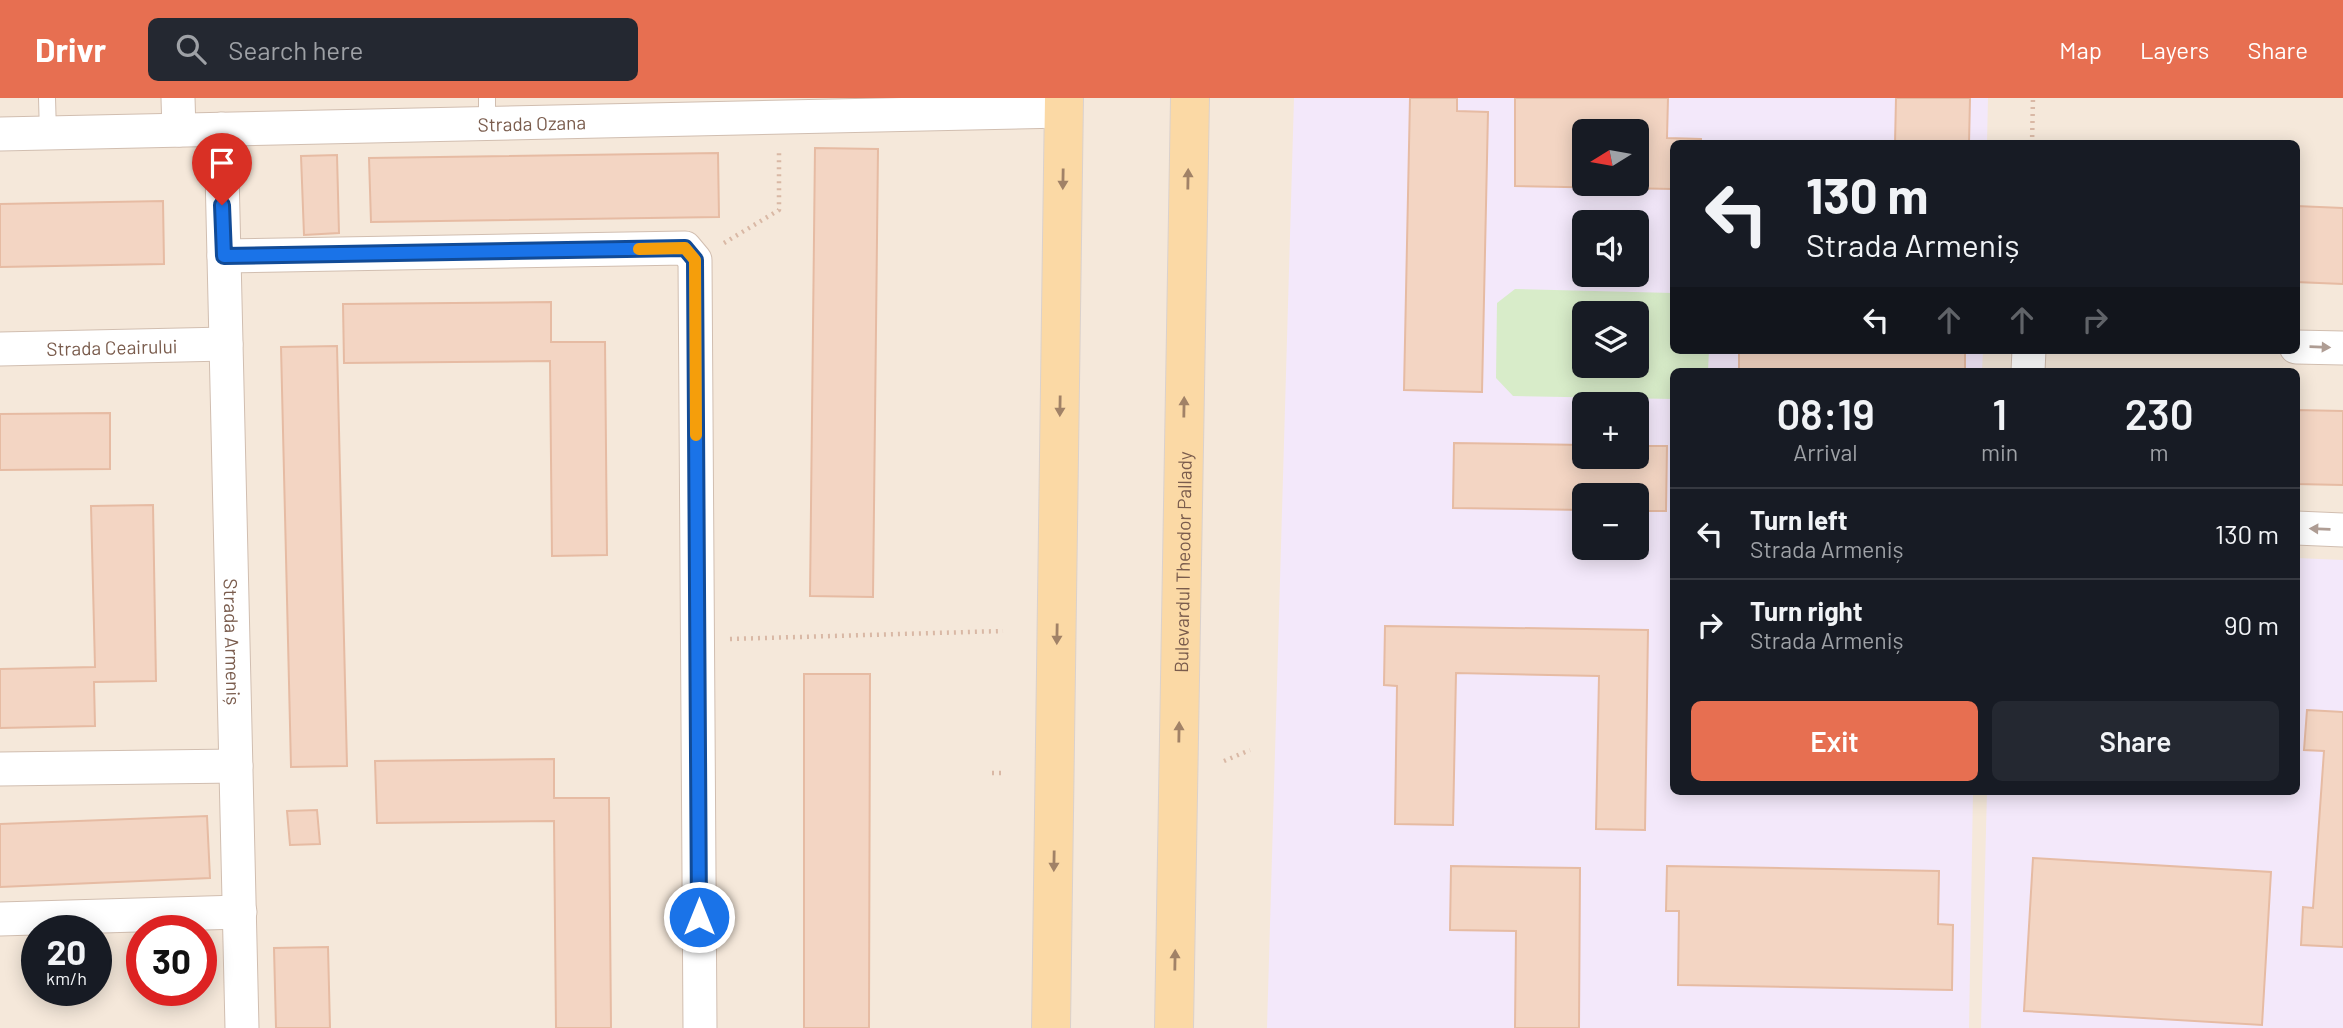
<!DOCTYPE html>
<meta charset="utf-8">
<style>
body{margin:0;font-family:Barlow,sans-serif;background:#242831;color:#f1f3f6;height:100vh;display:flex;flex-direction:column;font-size:26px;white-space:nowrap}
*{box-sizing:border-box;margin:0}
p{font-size:23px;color:#9ea1a6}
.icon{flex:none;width:38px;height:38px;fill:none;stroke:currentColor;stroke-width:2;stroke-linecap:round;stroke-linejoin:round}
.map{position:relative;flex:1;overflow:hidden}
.sheet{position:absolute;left:1670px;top:270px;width:630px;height:427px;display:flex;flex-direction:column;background:#171b24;border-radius:10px;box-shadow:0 4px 18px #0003}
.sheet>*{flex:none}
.banner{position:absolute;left:1670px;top:42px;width:630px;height:214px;border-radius:10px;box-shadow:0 4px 18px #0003;background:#171b24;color:#f1f3f6;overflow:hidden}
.needle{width:46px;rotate:259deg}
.fabs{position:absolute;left:1572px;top:21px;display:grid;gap:14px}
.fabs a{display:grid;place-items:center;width:77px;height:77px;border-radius:10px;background:#171b24;box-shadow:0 4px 18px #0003;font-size:35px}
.speed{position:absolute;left:21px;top:817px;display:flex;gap:14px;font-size:35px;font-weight:700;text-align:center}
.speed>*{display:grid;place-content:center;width:91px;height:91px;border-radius:50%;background:#171b24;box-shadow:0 4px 18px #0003;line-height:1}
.speed small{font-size:18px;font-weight:400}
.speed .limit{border:10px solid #d22;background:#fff;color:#111}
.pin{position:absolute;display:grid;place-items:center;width:60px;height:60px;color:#fff;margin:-72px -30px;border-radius:50% 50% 50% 0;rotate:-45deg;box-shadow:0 0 7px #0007}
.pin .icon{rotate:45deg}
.me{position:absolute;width:77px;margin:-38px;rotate:0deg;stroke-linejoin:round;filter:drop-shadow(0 0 5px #0008)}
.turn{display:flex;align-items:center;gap:24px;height:147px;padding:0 21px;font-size:32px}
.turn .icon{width:91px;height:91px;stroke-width:2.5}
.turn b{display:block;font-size:49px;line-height:60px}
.lanes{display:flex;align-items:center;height:66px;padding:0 21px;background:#0003;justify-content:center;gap:35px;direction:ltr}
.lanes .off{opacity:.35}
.eta{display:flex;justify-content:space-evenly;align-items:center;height:119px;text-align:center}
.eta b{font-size:42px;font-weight:600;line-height:49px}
.primary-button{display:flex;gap:14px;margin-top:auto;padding:14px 21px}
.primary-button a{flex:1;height:80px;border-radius:10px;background:#e76f51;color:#fff;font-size:28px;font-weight:600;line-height:80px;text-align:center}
.primary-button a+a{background:#242831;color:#f1f3f6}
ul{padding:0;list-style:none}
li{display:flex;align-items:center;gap:21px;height:91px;padding:0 21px;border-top:2px solid #363941}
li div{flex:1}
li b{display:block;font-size:26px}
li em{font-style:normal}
header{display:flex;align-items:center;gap:42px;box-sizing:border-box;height:98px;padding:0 35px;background:#e76f51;color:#fff}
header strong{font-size:33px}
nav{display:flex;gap:38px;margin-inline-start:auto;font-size:24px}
.search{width:490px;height:63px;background:#242831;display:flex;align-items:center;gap:18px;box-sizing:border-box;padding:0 24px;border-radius:10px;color:#9ea1a6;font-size:26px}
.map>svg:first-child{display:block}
.residential{fill:#f5e8da;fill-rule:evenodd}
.education{fill:#f3e8fa;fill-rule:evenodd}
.green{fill:#d8ecc9;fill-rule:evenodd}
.building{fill:#f3d5c3;stroke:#e6bba3;stroke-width:2;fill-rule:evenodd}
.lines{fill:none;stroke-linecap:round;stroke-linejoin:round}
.service-casing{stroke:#d1beb0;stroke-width:18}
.minor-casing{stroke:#d1beb0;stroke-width:35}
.primary-casing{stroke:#dad1cd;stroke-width:40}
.path{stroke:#d9b8a5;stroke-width:4.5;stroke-dasharray:2 5;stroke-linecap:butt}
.service{stroke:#fff;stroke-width:16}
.minor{stroke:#fff;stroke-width:33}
.primary{stroke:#fbd9a5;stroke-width:38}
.oneway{fill:#a18267}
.oneway2{fill:#af9d94}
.route-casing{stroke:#114b97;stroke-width:18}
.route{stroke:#1a73e8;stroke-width:12}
.slow{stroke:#f59e0b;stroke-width:12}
.labels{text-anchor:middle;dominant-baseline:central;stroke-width:6;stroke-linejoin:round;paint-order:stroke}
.street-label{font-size:19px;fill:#7a5c4d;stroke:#fffaf3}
</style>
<header>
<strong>Drivr</strong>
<div class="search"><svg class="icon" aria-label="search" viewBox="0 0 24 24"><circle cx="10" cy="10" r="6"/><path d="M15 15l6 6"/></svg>Search here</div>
<nav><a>Map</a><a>Layers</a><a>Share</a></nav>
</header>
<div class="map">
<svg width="2343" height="930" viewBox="0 0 2343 930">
<rect width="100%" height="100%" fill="#fdf6ec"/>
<path class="residential" d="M0,0H2343V930H0ZM1584,33H1636V86H1584ZM1673,46H2296V252H1673ZM1584,124H1636V177H1584ZM1584,215H1636V268H1584ZM1673,273H2296V693H1673ZM1584,306H1636V359H1584ZM1584,397H1636V450H1584ZM37,833H96V892H37ZM142,833H201V892H142Z"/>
<g class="education">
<path d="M1294,0H1988L1987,45L1673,46V252H1983L1982,273H1673V693H1973L1969,930H1267ZM1584,33H1636V86H1584ZM1584,124H1636V177H1584ZM1584,215H1636V268H1584ZM1584,306H1636V359H1584ZM1584,397H1636V450H1584Z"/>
<path d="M2296,460L2343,462V930H1981L1987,693H2296Z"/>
</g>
<path class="green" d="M1515,191L1673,195V252H1709L1708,273H1673V301L1513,298L1496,280L1497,205ZM1636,215V268H1584V215Z"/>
<g class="building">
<path d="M1410,0H1457V13L1488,14L1482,294L1404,292Z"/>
<path d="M1515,0H1668L1667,40L1701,41V46H1673V91L1515,88ZM1584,33H1636V86H1584Z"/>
<path d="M1896,0H1970L1969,46H1895Z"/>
<path d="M815,50L878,51L873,499L810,498Z"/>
<path d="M718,55L719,119L371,124L369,60Z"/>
<path d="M337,57L339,135L304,137L301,58Z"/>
<path d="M163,103L164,166L0,169V106Z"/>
<path d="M2296,108L2343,110V186L2296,184Z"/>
<path d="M551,204V244H605L607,457L552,458L550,263L344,265L343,206Z"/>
<path d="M337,248L347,668L291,669L281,249Z"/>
<rect x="1739" y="252" width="226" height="21"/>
<path d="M2296,312L2343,313V387L2296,386Z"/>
<path d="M110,315V371L0,372V316Z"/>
<path d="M1454,345L1584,347V359H1636V348H1667L1666,413H1636V397H1584V412L1453,410Z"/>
<path d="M153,407L156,583L94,584L95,628L0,630V571L95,569L91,408Z"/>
<path d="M1385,528L1648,532L1645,732L1596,731L1599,578L1456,575L1453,727L1395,726L1397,588L1384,587Z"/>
<path d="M804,576H870L869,930H804Z"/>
<path d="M2307,612L2343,614V849L2301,847L2303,809L2313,810L2324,653L2304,652Z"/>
<path d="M554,661V700H609L611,930H556L554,723L377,725L375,663Z"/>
<path d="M317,712L320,746L290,747L287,713Z"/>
<path d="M207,718L210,780L0,789V726Z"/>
<path d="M2033,760L2271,774L2262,927L2024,913Z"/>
<path d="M1451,768L1580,770L1579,930H1515L1516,833L1450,832Z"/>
<path d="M1667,768L1939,773L1938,826L1953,827L1952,892L1678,887L1679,813H1666Z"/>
<path d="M328,849L330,930H276L274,850Z"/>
</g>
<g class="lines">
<defs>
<g id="service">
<path d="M47,0L48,35"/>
<path d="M487,0V25"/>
</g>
<g id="minor">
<path d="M178,0L179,32"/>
<path id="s1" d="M221,31L242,930"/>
<path id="s2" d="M0,36L1064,13"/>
<path d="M224,158L685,150L695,162L700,930"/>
<path d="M2296,249L2343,250"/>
<path id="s3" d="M0,251L226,246"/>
<path d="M2028,273L2029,252"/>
<path d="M2296,430L2343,432"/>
<path d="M0,671L236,668"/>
<path d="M0,821L240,814"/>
</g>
<g id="primary">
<path d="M1051,930L1064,0"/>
<path id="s4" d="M1174,930L1190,0"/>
</g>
</defs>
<use href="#service" class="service-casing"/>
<use href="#minor" class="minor-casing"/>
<use href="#primary" class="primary-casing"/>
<g class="path">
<path d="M2032,46L2033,0"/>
<path d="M724,145L779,112V52"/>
<path d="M730,541L1003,533"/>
<path d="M1224,663L1250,652"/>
<path d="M992,675H1003"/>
</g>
<use href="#service" class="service"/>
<use href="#minor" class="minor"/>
<use href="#primary" class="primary"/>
</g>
<defs><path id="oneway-solid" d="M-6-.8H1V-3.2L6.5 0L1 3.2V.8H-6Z" transform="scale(1.75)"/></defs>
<g class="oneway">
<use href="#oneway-solid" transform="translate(1063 81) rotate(91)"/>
<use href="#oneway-solid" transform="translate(1188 81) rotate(-89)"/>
<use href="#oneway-solid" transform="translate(1060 308) rotate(91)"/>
<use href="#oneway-solid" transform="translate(1184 309) rotate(-89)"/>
<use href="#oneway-solid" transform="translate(1057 536) rotate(91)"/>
<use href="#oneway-solid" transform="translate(1179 634) rotate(-89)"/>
<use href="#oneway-solid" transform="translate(1054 763) rotate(91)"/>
<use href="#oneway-solid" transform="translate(1175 862) rotate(-89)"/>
</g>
<g class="oneway2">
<use href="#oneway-solid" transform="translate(2320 249) rotate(2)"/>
<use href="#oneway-solid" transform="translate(2320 431) rotate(-178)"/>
</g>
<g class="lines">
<defs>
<path id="route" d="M222,107L224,158L685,150L695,162L699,819"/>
</defs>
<use href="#route" class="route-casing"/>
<use href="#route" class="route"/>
<path class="slow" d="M639,151L685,150L695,162L696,337"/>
</g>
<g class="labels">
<g class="street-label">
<text stroke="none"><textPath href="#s2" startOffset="532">Strada Ozana</textPath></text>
<text stroke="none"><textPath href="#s3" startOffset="112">Strada Ceairului</textPath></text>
<text stroke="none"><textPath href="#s4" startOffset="466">Bulevardul Theodor Pallady</textPath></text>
<text stroke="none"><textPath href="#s1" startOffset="513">Strada Armeniș</textPath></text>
</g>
</g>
</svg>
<div class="fabs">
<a><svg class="needle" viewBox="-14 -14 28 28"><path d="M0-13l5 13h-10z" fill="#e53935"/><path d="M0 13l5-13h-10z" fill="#9ea1a6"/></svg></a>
<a><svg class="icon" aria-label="sound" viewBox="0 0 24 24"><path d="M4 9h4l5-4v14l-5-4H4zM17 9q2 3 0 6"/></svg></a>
<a><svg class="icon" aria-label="layers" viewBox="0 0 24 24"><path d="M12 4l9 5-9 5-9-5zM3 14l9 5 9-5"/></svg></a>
<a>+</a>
<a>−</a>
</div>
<div class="speed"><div>20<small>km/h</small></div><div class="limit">30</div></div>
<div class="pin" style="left:222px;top:107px;background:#d93025"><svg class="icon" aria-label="arrive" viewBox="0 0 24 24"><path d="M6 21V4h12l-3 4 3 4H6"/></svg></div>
<svg class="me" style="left:699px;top:819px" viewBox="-20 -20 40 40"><circle r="17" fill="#1a73e8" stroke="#fff" stroke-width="3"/><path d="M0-11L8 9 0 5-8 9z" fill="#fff"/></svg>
<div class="banner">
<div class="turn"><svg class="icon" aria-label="left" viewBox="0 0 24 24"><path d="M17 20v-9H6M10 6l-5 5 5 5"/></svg><div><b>130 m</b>Strada Armeniș</div></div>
<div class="lanes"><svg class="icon" aria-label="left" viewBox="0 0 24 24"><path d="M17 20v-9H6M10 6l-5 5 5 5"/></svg><svg class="icon off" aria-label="ahead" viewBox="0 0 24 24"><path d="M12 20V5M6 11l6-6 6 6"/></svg><svg class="icon off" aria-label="ahead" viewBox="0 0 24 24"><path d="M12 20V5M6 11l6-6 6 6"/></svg><svg class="icon off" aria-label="right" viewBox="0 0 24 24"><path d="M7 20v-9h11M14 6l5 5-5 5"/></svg></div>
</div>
<section class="sheet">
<div class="eta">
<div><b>08:19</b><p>Arrival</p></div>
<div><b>1</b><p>min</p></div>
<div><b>230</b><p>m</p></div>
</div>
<ul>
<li><svg class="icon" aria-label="left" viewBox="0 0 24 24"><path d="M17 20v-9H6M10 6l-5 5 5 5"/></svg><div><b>Turn left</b><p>Strada Armeniș</p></div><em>130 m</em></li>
<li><svg class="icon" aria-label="right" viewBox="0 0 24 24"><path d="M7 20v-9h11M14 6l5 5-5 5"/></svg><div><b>Turn right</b><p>Strada Armeniș</p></div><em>90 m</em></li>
</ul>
<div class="primary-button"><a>Exit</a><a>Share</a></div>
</section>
</div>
